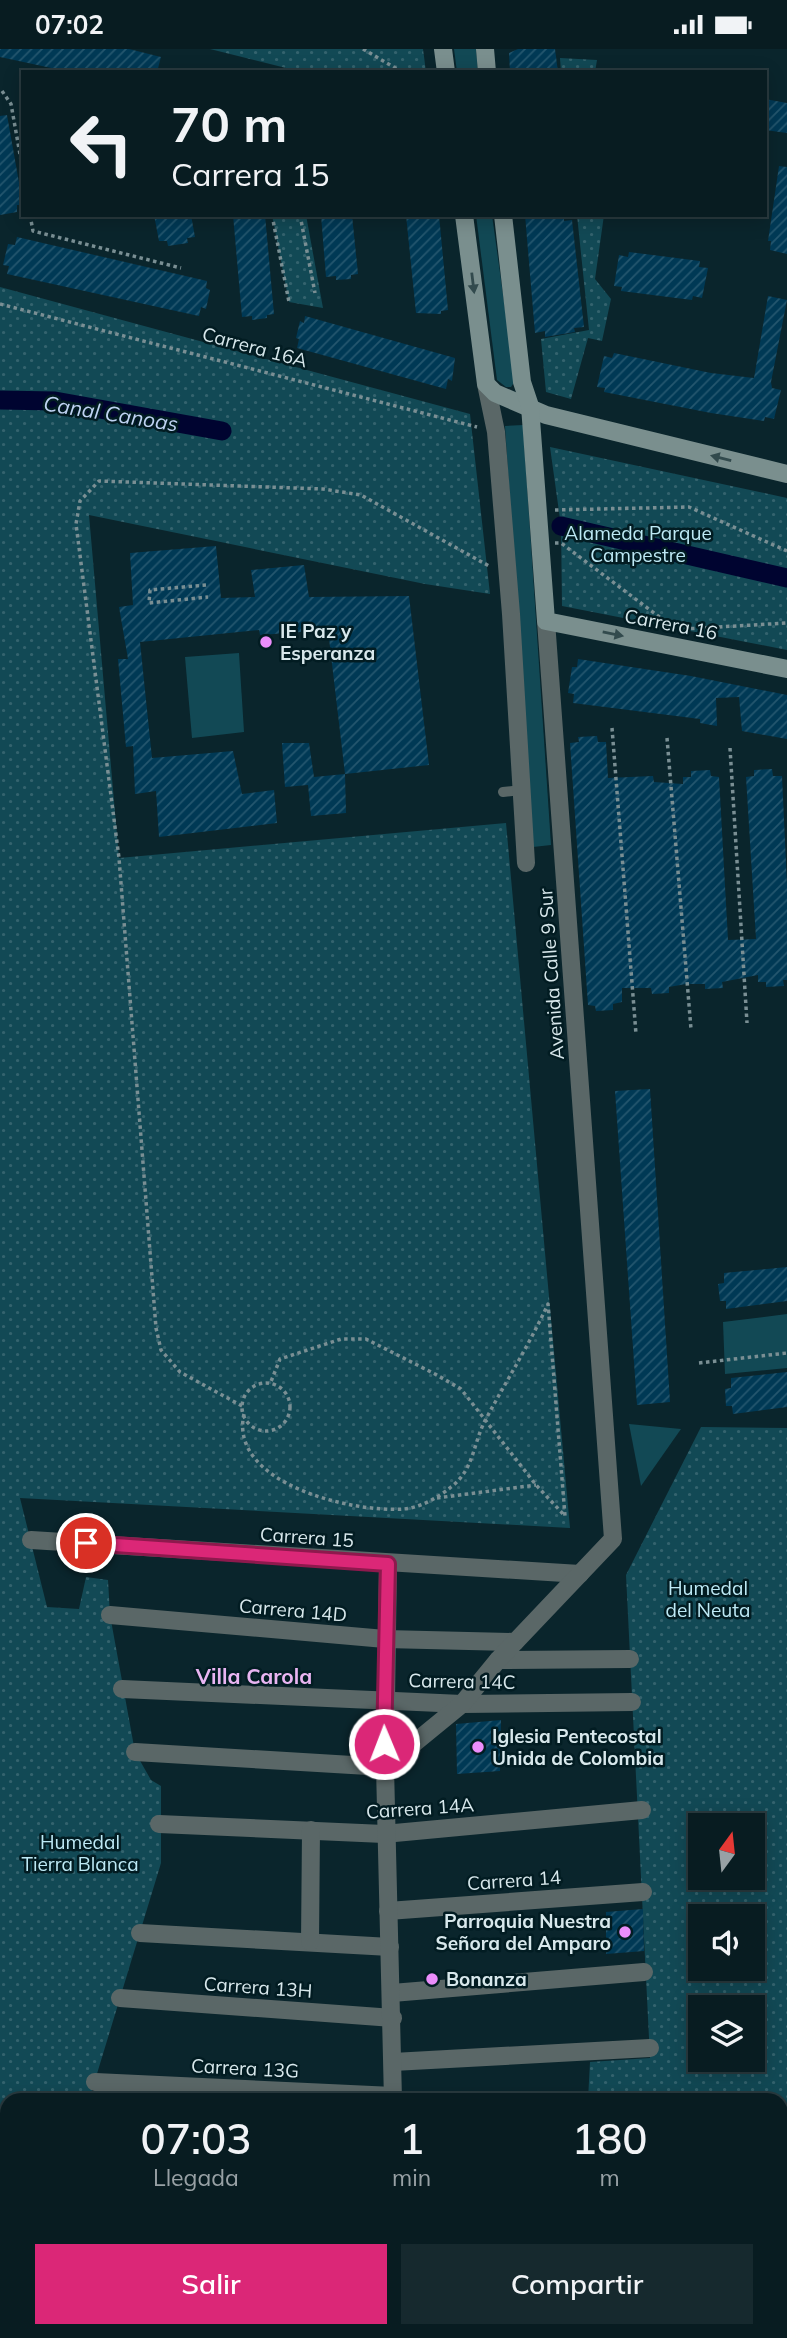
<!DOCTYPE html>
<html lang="es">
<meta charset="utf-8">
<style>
body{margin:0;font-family:Mulish,sans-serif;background:#16292e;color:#f1f3f6;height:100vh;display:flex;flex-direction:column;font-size:26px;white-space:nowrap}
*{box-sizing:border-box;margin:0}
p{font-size:23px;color:#98a1a5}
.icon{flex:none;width:38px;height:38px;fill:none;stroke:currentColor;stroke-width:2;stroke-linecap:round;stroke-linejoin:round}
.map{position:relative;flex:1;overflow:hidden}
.drawer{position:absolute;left:0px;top:2044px;width:788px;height:245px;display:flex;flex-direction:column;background:#081c21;border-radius:21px 21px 0 0;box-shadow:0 4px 18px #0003,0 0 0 2px #293a3f}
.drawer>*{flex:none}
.hud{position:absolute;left:21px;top:21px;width:746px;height:147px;border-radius:0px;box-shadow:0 4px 18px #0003,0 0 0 2px #293a3f;background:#081c21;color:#f1f3f6;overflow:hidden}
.needle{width:46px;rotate:15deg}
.buttons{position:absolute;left:688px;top:1764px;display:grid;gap:14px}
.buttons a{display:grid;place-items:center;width:77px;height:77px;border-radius:0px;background:#081c21;box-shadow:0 4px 18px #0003,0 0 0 2px #293a3f;font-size:35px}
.pin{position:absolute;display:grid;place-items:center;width:60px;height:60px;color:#fff;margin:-30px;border:4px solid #fff;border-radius:50%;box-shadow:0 2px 7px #0007}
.me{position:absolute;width:77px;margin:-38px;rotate:359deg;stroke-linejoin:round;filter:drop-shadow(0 0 5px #0008)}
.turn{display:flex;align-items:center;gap:24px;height:147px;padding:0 35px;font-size:32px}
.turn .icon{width:91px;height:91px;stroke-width:2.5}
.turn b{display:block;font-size:49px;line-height:60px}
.eta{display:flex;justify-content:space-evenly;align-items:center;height:119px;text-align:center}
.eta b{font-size:42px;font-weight:600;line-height:49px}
.action{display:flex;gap:14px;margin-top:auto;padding:14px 35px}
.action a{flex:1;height:80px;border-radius:0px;background:#db2777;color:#fff;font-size:28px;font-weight:600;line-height:80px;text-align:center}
.action a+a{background:#16292e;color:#f1f3f6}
.status{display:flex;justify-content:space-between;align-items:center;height:49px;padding:0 35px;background:#081c21;direction:ltr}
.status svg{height:19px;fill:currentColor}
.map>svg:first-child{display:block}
.green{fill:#124955}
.park{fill:url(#park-dots);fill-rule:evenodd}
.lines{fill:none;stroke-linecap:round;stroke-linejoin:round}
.canal{stroke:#000430;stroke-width:19}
.building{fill:url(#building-hatch)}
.path{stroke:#7a8f94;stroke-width:3.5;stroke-dasharray:3.5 3.5;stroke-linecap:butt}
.service{stroke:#5a6767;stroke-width:10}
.minor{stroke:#5a6767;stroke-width:18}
.tertiary{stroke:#5a6767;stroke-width:18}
.secondary{stroke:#7a8f8e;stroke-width:18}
.oneway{fill:#324a4d}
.route-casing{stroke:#8e194d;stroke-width:18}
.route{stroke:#db2777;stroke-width:12}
.poi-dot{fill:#eb8dfb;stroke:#021c22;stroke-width:2.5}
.labels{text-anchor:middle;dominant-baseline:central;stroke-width:5;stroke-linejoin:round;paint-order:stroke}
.street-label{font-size:19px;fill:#d8e8ec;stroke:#021c22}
.park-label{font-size:19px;fill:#bde9f5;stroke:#021c22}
.poi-label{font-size:19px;font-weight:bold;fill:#d8e8ec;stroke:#021c22;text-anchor:start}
.water-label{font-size:21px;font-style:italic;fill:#bfd3f2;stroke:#021c22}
.neighbourhood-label{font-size:21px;font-weight:bold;fill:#e9b5f2;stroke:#021c22}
</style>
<div class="status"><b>07:02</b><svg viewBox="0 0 49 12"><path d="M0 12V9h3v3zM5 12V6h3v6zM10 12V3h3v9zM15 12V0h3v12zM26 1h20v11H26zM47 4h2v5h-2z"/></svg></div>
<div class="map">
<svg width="787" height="2289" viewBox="0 0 787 2289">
<defs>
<pattern id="park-dots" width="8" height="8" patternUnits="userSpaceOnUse" patternTransform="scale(1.75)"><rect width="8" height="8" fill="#124955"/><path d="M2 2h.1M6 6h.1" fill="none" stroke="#34636e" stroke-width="1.8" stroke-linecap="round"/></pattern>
<pattern id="building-hatch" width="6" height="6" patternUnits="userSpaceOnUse" patternTransform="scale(1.75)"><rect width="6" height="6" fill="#003955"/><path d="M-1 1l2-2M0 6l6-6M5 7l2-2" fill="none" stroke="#24566e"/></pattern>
</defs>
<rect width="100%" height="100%" fill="#0a252c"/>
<g class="green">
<path d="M454,0H476L478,23H457Z"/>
<path d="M476,166H492L515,332L511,338H506L497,331Z"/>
<path d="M523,376L551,796L533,798L505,377Z"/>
<path d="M239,604L244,683L192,689L185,608Z"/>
<path d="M787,1265V1319L725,1325L723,1273Z"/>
<path d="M629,1375L681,1380L641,1437Z"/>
</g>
<g class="park">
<path d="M210,0H423L426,23H302Z"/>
<path d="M560,9L597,11L595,23H561Z"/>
<path d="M272,166H306L323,259L289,253Z"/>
<path d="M577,166H604L595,230L611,250L602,292L588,289L571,350L546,343L541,290L589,281Z"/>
<path d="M0,238L470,365L490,545L425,535L89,466L119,809L506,774L570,1479L20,1449L47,1558L79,1560L86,1528L108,1531L110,1566L135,1703L151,1731L161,1737V1814L89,2051H7V2282H68L69,2289H0Z"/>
<path d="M550,398L787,449V601L562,557L561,477Z"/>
<path d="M701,1378L787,1379V2289H665L664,2282H780V2051H588L590,2013L650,2009L626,1526ZM700,1776H752V1829H700ZM700,1867H752V1920H700ZM700,1958H752V2011H700Z"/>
</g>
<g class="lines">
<g class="canal">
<path d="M0,351L55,352L222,382"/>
<path d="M561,477L787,529"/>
</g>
</g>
<g class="building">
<path d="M0,0H129L161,8L157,23H70L0,8Z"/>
<path d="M518,0H555L558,23H510L509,4Z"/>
<path d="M765,50L787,54V84L765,81Z"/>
<path d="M7,66L23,156H17V163L0,166V67Z"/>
<path d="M779,117L787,118V205L770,201L771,192H768Z"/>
<path d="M154,166H191L195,188L187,189L188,194L168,197L167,192H159Z"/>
<path d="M233,166H265L274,265L267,266V269L252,271V267L242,268Z"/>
<path d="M321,166H352L358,225L351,226V230L336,231V227L326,228Z"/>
<path d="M406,166H439L448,261L441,262V265L416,264Z"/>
<path d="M525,166H564V172L572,171L584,278L574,279L575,283L545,288V282L535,284Z"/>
<path d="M17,188L207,232L206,239L210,241L206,260L201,258L199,267L7,225L9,217L3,216L8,195L15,196Z"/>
<path d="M629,203L700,212L699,218L708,219L702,249L693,247L692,251L621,242L622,238L614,237L619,206L628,208Z"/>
<path d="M768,247L787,251L771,333L772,339L781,341L774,370L765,368L764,372L711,364L604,343L605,339L597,338L604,307L612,309L614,304L711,324L754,329Z"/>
<path d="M305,267L455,309L452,332L448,330L446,340L297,299L299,290L296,289L300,272L304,274Z"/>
<path d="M216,497L221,549L255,548L251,521L304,516L309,548L409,547L429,716L345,725L328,581L260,586L259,581L140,593L152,709L233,702L242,745L274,741L277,774L159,788L156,742L135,745L133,697L126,698L118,610H128L119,558L133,556L130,504Z"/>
<path d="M578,610L691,627L787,646V690L742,682L739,648L716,649L717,677L700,674V670L573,654L574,645L568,644L572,618H577Z"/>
<path d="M597,687L598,693H606L608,729L653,727L654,733L683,735V728H691V722L710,721L711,727L719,728L728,891L756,890L746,728L754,727V721L772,720L773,727H782L787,836V931H783L784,937L766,938V933H758V926L722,933L723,939L705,940V935H686L669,938V944L652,945L651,939H622V953L613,955V961L596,962L595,957L588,956L570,694L579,693L578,688Z"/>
<path d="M282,694H309L314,728L345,725L346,764L311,767L308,736L285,738Z"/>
<path d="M650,1040L670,1353L637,1356L615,1042Z"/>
<path d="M787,1218V1252L726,1260V1252H720L718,1235L724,1234V1224Z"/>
<path d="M787,1323V1358L733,1365L732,1357H726L725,1340L731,1339V1329Z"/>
<path d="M501,1671L500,1722L457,1725L456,1675Z"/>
<path d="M643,1860L644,1902L606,1905V1863Z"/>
</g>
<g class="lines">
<g class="path">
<path d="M363,0L402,23"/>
<path d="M2,42L11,55L23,122"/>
<path d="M30,166L33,182L181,219"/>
<path d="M272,166L289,253"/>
<path d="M300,166L315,244"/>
<path d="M0,255L477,378"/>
<path d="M555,461L689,458L787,502"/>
<path d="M555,494H561L674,579"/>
<path d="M206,536L150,541L149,554L208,548"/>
<path d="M684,580L787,574"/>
<path d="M612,679L636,985"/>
<path d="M667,689L691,980"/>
<path d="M730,699L747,974"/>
<path d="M699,1314L787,1304"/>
<circle cx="266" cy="1358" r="24"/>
<path d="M242,1357L180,1323L161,1301L156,1279L119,809L76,475L80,452L99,432L323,440L361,446L489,517"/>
<path d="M244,1365C228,1435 354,1464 403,1460C420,1459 439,1448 451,1438C475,1420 473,1392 487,1368C508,1329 529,1296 548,1255L565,1467L536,1436L461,1340L435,1325L366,1290H341L280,1310L270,1335"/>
<path d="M437,1449L536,1436"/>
</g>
<path class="service" d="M503,743L522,741"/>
<g class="minor">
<path d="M486,335L496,383L511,565L526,814"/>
<path d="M31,1491L580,1525"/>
<path d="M110,1566L385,1590L515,1593"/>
<path d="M498,1611L630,1610"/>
<path d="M122,1640L462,1655L632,1653"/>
<path d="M135,1703L385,1718L388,1515"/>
<path d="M159,1775L384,1785L642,1761"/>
<path d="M388,1862L643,1843"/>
<path d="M140,1884L390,1898"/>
<path d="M310,1893L311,1781"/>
<path d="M392,1944L644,1923"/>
<path d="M120,1949L393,1969"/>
<path d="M393,2013L650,1999"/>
<path d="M95,2033L393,2047"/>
<path d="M349,2289L403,2284"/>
</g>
<g class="tertiary">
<path d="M393,2051L385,1718L462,1655L498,1611L613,1490L546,572"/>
<path d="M403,2282V2289"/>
</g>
<g class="secondary">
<path d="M443,0L446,23"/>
<path d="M485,0L487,23"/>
<path d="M464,166L486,335L495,344L546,366L787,425"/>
<path d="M503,166L522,333L530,357L546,572L787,620"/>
</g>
</g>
<defs><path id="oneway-solid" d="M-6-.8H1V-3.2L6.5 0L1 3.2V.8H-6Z" transform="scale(1.75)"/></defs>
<g class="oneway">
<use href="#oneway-solid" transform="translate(473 234) rotate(83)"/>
<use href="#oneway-solid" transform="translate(721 409) rotate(-166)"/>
<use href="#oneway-solid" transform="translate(613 585) rotate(11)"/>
</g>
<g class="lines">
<defs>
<path id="route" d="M86,1494L388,1515L384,1695"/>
</defs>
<use href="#route" class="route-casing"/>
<use href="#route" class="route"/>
</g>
<g class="poi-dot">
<circle cx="266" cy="593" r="7"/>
<circle cx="478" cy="1698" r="7"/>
<circle cx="625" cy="1883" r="7"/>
<circle cx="432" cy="1930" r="7"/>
</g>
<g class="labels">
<g class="street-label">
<text transform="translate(255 298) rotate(15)">Carrera 16A</text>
<text transform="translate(671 575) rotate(11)">Carrera 16</text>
<text transform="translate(551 925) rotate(-94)">Avenida Calle 9 Sur</text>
<text transform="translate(307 1488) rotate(4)">Carrera 15</text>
<text transform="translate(293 1561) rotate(5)">Carrera 14D</text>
<text transform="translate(462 1632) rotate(1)">Carrera 14C</text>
<text transform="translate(420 1759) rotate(-4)">Carrera 14A</text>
<text transform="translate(514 1831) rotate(-4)">Carrera 14</text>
<text transform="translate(258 1938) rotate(4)">Carrera 13H</text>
<text transform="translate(245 2019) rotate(3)">Carrera 13G</text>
</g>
<g class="park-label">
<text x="638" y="484">Alameda Parque<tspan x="638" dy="22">Campestre</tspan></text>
<text x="708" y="1539">Humedal<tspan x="708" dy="22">del Neuta</tspan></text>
<text x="80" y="1793">Humedal<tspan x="80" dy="22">Tierra Blanca</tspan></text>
</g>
<g class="poi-label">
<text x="280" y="582">IE Paz y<tspan x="280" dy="22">Esperanza</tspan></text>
<text x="492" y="1687">Iglesia Pentecostal<tspan x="492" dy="22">Unida de Colombia</tspan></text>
<text x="611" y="1872" text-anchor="end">Parroquia Nuestra<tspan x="611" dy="22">Señora del Amparo</tspan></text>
<text x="446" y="1930">Bonanza</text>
</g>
<g class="water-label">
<text transform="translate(111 364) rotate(9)">Canal Canoas</text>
</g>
<g class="neighbourhood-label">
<text x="254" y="1627">Villa Carola</text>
</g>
</g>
</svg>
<div class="buttons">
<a><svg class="needle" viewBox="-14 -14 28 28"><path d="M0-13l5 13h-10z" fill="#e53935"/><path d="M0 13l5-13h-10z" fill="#98a1a5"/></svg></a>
<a><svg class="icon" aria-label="sound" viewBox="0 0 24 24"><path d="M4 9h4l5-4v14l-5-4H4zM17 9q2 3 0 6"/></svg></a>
<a><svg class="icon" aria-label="layers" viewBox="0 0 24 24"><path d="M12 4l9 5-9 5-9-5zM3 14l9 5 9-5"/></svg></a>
</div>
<div class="pin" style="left:86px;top:1494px;background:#d93025"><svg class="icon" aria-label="arrive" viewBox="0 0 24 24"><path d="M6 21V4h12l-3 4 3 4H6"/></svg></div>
<svg class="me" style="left:384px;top:1695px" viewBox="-20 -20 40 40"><circle r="17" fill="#db2777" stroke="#fff" stroke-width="3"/><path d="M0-11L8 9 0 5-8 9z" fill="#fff"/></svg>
<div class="hud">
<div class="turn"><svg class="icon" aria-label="left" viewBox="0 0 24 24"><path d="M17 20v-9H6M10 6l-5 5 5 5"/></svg><div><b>70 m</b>Carrera 15</div></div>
</div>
<section class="drawer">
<div class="eta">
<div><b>07:03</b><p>Llegada</p></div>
<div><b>1</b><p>min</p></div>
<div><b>180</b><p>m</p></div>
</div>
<div class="action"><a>Salir</a><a>Compartir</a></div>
</section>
</div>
